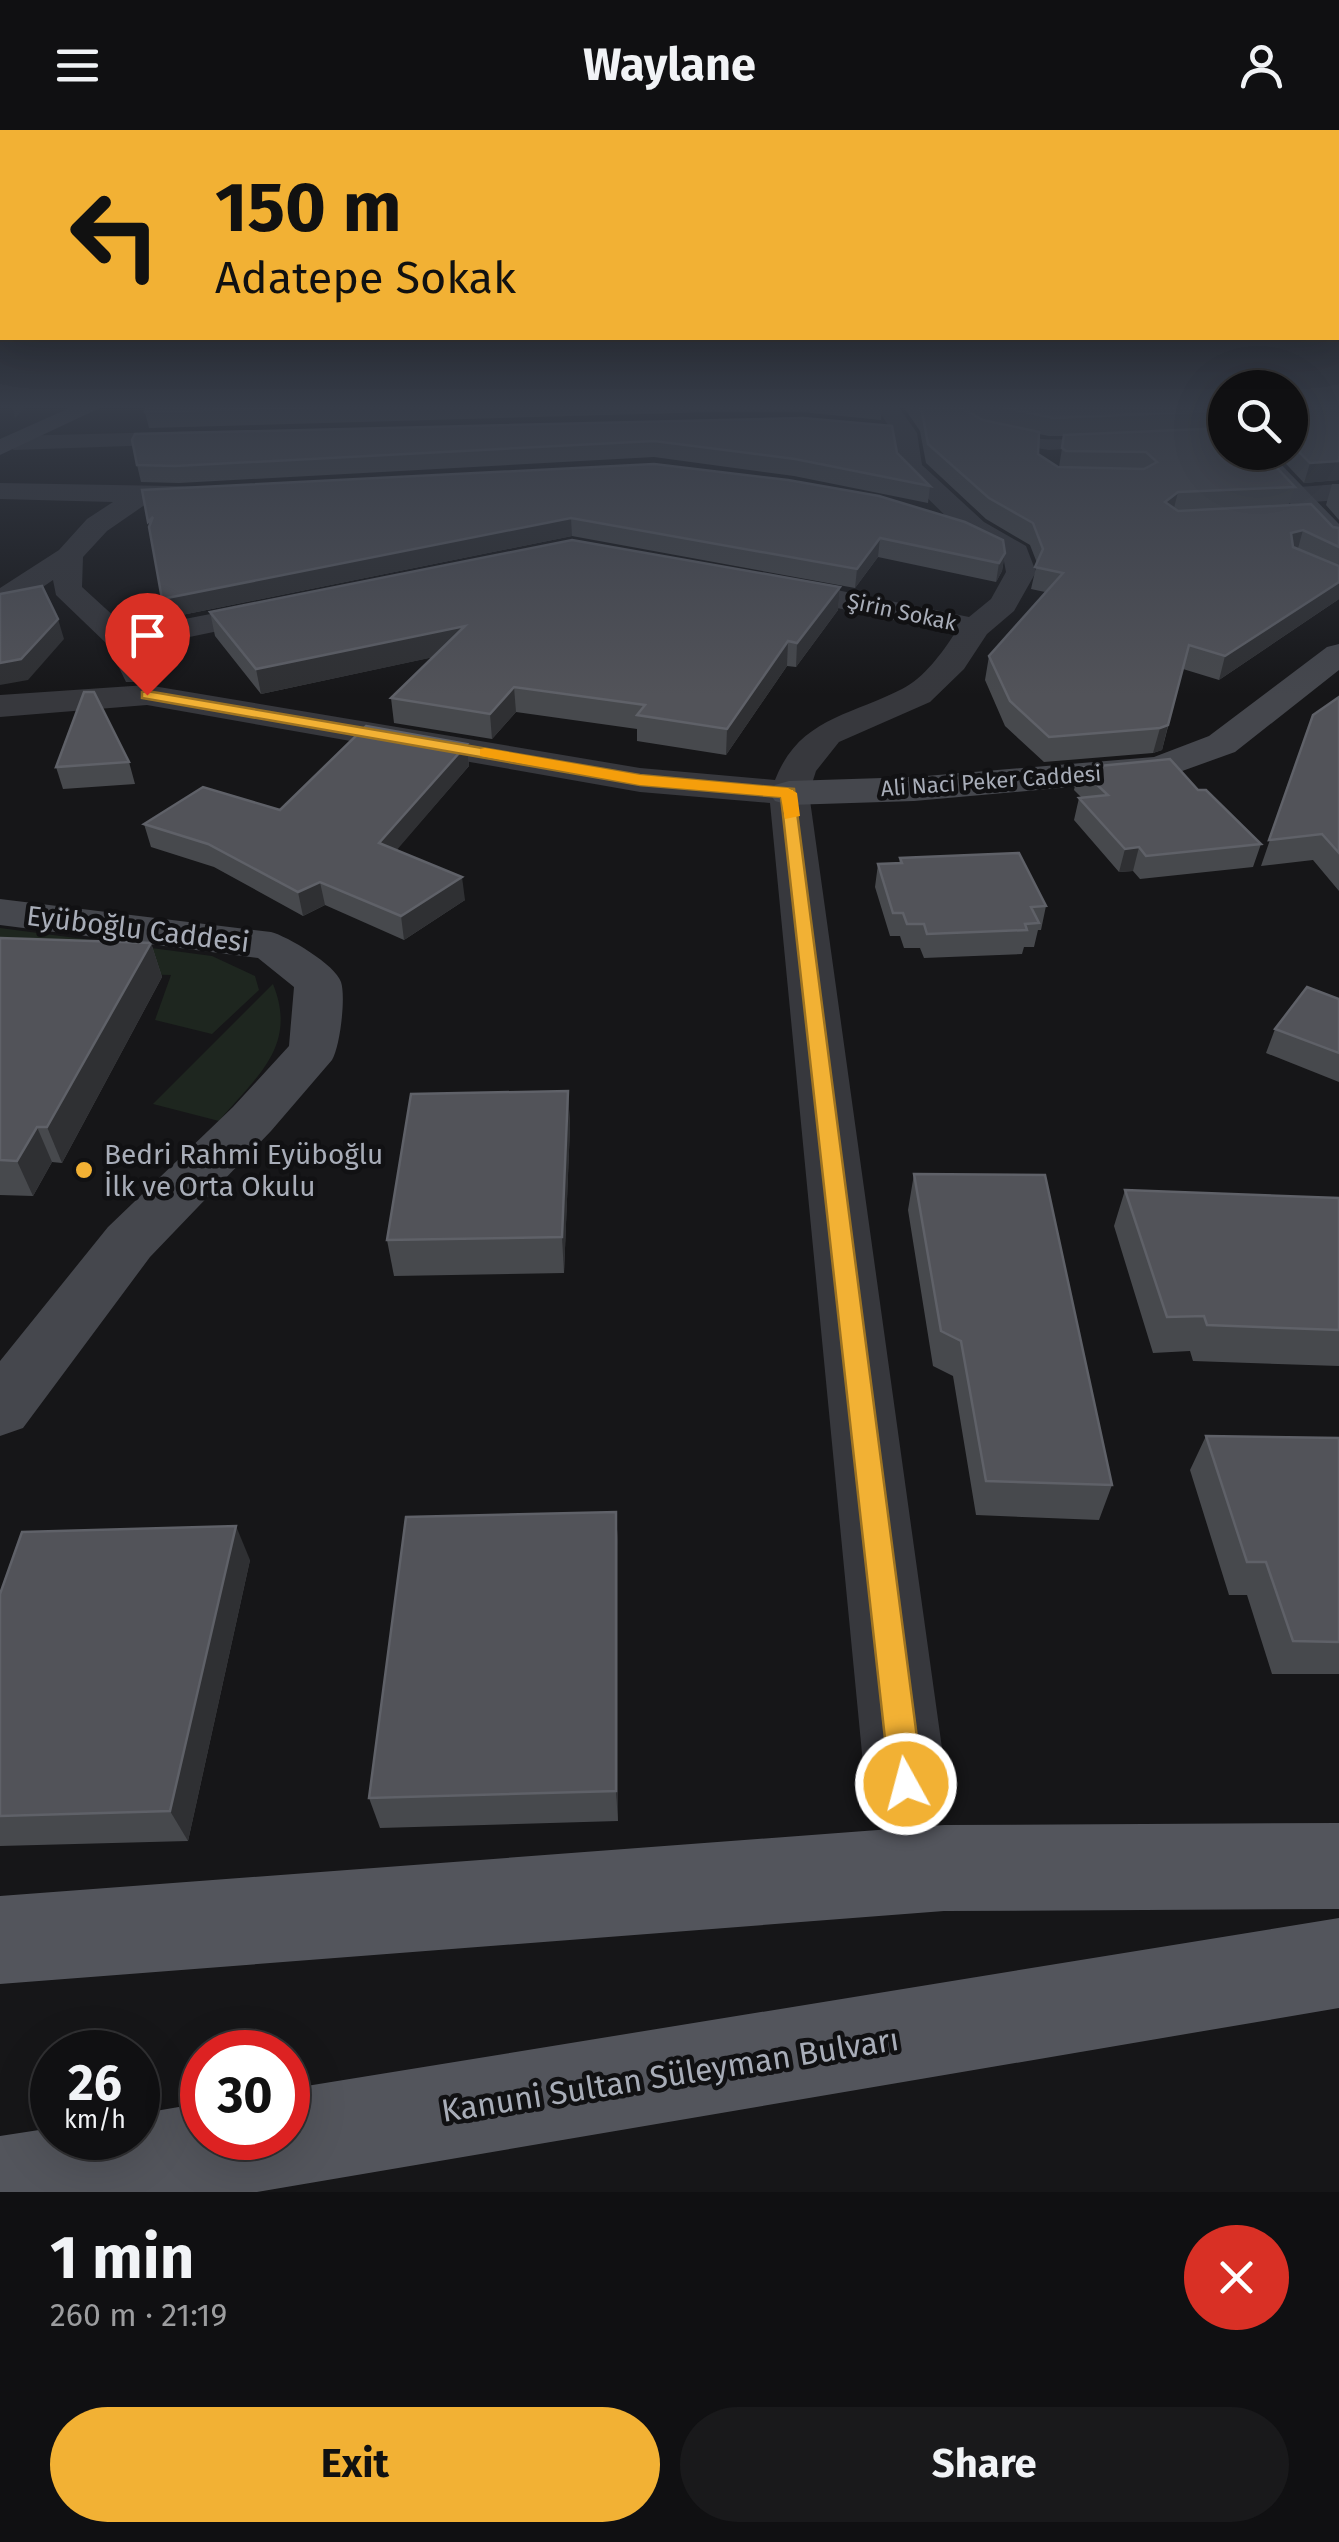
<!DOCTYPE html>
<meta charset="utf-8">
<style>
body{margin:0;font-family:"Fira Sans",sans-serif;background:#19191b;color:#f1f3f6;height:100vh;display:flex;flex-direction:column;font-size:38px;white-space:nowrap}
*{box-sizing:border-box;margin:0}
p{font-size:32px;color:#9c9d9f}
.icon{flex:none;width:55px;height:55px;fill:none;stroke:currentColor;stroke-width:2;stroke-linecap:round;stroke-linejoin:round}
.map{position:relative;height:2062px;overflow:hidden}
.side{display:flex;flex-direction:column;background:#101012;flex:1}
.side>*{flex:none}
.banner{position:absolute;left:0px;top:0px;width:1340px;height:210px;box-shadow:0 10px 40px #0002,0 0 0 2px #303032;background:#f2b134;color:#111;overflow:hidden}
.controls{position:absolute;left:1208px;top:240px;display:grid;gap:20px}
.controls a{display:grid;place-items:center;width:100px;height:100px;border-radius:50%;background:#101012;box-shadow:0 10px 40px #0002,0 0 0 2px #303032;font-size:50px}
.speed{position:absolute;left:30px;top:1900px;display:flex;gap:20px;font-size:50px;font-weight:700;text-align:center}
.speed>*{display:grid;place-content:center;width:130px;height:130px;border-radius:50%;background:#101012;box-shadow:0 10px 40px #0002,0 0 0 2px #303032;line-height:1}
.speed small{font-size:25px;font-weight:400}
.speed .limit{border:15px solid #d22;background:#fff;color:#111}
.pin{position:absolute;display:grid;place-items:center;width:85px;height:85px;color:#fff;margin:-102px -42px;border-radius:50% 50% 50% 0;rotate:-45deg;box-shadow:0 0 10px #0007}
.pin .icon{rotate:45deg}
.me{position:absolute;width:110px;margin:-55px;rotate:353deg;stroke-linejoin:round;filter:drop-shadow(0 0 8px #0008)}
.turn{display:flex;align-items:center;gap:35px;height:210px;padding:0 50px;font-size:45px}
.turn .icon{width:130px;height:130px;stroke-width:2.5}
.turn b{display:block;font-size:70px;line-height:85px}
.round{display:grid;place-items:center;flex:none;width:105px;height:105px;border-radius:52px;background:#19191b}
.headline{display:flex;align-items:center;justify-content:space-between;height:170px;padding:0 50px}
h1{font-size:60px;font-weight:700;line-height:75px}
.primary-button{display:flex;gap:20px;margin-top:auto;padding:20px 50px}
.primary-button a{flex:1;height:115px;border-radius:60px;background:#f2b134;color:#111;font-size:40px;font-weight:700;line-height:115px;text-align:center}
.primary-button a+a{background:#19191b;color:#f1f3f6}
header{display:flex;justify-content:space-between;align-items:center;height:130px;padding:0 50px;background:#101012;font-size:45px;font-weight:700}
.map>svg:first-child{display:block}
.green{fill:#1e261f}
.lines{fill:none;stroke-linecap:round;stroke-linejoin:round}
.lane{fill:#37383d;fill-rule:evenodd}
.street{fill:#37383d;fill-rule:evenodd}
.secondary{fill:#45474d;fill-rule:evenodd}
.primary{fill:#53555c;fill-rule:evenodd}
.wall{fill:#47494d;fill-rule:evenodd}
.shaded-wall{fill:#2f3033}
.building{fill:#525359;stroke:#5f6168;stroke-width:2.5}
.route{fill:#f2b134;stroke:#9d7322;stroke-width:2.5}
.slow{fill:#f59e0b}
.poi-dot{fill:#f2b134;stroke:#111113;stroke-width:4}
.labels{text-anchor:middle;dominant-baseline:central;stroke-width:9;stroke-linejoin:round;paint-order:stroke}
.far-street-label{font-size:22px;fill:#a8adb8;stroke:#111113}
.street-label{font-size:28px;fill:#a8adb8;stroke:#111113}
.poi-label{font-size:28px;fill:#a8adb8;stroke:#111113;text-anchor:start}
.near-street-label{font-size:32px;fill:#a8adb8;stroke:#111113}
</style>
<header><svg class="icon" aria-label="menu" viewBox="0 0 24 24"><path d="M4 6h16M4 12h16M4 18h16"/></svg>Waylane<svg class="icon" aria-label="person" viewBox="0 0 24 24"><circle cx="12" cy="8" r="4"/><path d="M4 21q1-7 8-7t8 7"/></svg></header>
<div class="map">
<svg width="1339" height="2062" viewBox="0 0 1339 2062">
<rect width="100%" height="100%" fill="#161618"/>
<g class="green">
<path d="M0,798L212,826L255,846L259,860L212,904L155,890L171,845L0,841Z"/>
<path d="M273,854C298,916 257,946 219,991L153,974Z"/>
</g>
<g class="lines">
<path class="lane" d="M929,276C962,276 986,297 1017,305C1048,313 1080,308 1111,306L1119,311L1111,316L1049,320L1011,314Z"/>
<g class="street">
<path d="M876,276H898L917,303L922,335L984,392L1026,416L1036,442L1014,481L987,504L964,539L930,572L839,612L816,641L809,663L947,1654L935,1683L906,1695L877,1683L865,1654L770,673L640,662L147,575L0,587V565L147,555L640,638L775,650C799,588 850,586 902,559C924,548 942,523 955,503L757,461L753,455L757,449L768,446L969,487L991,469L1006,442L1003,426L964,404L901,342L893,303Z"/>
<path d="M206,301L218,308L214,313L14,320L2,313L14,306Z"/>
<path d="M0,353L226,357L230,363L217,371L149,372L107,401L83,427L82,457L129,500L286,469L297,471L302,478L297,485L286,487L141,517L155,545L150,552H126L108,515L56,465L53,450L11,479L0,481V458L59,420L87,389L113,372L0,369Z"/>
<path d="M1339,354V370L1299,373L1286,365L1299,357Z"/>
</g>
<g class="secondary">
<path d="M74,276H104L0,325V309Z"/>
<path d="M1195,276H1219L1225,282V301L1217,299Z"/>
<path d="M1243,322H1269L1339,394V418L1329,416Z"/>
<path d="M1339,514V540L1235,622L1160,649L914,671L789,675L775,671L769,663L775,655L789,651L914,647L1154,627L1209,606L1327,517Z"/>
<path d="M0,769L271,802C287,806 336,835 341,852C346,867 340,917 332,930L271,1001L150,1127L23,1298L0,1306V1231L108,1097L233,977L289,916L294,857L258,828L0,795Z"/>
</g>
<g class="primary">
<path d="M1339,1693V1779L944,1781L0,1854V1766L944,1695Z"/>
<path d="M1339,1788V1878L257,2062H0V2006L52,1998V2008H138V1984L202,1973V2008H288V1959Z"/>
</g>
</g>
<g class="wall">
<path d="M147,276H882L881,290L802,282H713L149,298L145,282Z"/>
<path d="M903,276H958L986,290L958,276H1212L1217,281L1213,299L1295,357L1289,375L1333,397L1339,398V469L1219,550L1183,539L1162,620L1153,623L1044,632L1005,596L985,550L989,526L1045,462L1031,459L1037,433L1030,415L986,389L926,333L920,301ZM1039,304L1049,306H1064L1059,337L1038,324Z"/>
<path d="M1290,276H1339V350L1304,353L1275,322H1290Z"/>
<path d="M892,296L897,323L930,356L928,373L794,346L654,327L179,353L141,352L137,335Z"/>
<path d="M654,334L1005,423L1002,441L996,452L878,427L855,458L572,406L167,488L142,360Z"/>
<path d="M1332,354H1339V390L1326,375Z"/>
<path d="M840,457L838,480L796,537L787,536L726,625L637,611V599L516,582L492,609L394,593L391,568L433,527L261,564L215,506L210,482Z"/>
<path d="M1339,567V761L1313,730L1261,736L1313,585Z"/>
<path d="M467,614L469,636L396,720L465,770L404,810L325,775L303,786L214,737L151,717L144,694L280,680Z"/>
<path d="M129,632L135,654L63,659L56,637Z"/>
<path d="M1079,638L1198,660L1261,714L1253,737L1140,749L1133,741L1119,742L1074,690L1079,668L1081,667L1074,660Z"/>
<path d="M900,728L1046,776L1041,800H1038L1034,817H1024L1022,824L924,828L920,818H904L900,806H890L875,757L878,734H899Z"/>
<path d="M0,808L151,813L162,847L62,1033L52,1032L33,1066L0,1065Z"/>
<path d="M1339,869V952L1266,923L1275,899Z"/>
<path d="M568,961L570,996L564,1143L394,1146L387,1110Z"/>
<path d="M914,1044L1112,1355L1099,1390L976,1385L953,1246L933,1236L908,1080Z"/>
<path d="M1125,1060L1339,1068V1236L1193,1231L1190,1221L1153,1223L1114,1096Z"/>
<path d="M1206,1306L1339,1308V1544H1272L1247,1465H1229L1190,1340Z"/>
<path d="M616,1382L618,1416V1691L380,1698L369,1668Z"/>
<path d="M250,1430L188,1711L0,1716V1464Z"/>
</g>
<g class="shaded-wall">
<path d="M12,276H27L15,288Z"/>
<path d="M1339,331V350L1304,353L1310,333Z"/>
<path d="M1178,362L1173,382L1165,372Z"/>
<path d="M571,388L572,406L167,488L162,469Z"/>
<path d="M1303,400L1297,422L1285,425L1291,403Z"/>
<path d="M880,408L878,427L855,458L857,439Z"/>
<path d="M1005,423L1002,441L996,452L999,433Z"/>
<path d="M1339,452V469L1219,550L1225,526Z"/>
<path d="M840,457L838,480L796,537L797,513Z"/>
<path d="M58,489L64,509L28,550L0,555V533Z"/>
<path d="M465,496L467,520L261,564L256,539Z"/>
<path d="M788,511L787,536L726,625L727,599Z"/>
<path d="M514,557L516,582L492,609L490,584Z"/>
<path d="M1168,595L1162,620L1153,623L1160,598Z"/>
<path d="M467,614L469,636L383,736L379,713Z"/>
<path d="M1139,717L1133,741L1119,742L1125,719Z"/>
<path d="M462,747L465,770L404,810L401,786Z"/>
<path d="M320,752L325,775L303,786L298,762Z"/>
<path d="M151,813L162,847L62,1033L47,997Z"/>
<path d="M568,961L570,996L564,1143L562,1107Z"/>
<path d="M37,997L52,1032L33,1066L17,1031Z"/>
<path d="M616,1382L618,1416V1691L616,1661Z"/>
<path d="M236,1396L250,1430L188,1711L170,1681Z"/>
</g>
<g class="building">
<path d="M147,276H346L145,282Z"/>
<path d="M918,276H958L983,290L1039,302L1038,324L1058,337L1144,339L1157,332L1146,322L1066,321L1062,318L1064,305L1225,298V322H1262L1295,357L1178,362L1165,372L1178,381L1311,374L1333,397L1339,398V417L1303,400L1291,403L1293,417L1339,436V452L1225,526L1189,515L1168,595L1160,598L1049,607L1010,571L989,526L1063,443L1035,437L1043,419L1033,393L989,368L928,314L922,282Z"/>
<path d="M998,276H1212L1217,281L1053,288Z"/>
<path d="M1290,276H1339V331L1310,333L1290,313Z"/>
<path d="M803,288L892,296L897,323L930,356L795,329L654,311L175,336L137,335L132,310L135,304Z"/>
<path d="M654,334L788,350L879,366L965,392L1003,410L1005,423L999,433L880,408L857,439L571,388L162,469L149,397L153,387L148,392L142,360Z"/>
<path d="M572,410L840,457L797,513L788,511L727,599L637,585L645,575L514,557L490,584L391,568L465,496L256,539L210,482Z"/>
<path d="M42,456L58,489L21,529L0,533V464Z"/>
<path d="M84,562H94L129,632L56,637Z"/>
<path d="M1339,567V723L1322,704L1269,710L1313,585Z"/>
<path d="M366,596L467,614L379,713L462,747L401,786L320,752L298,762L208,714L144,694L203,657L280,680Z"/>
<path d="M1170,629L1198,660H1206L1261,714L1146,726L1139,717L1125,719L1079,668L1108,665L1079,638Z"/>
<path d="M1019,723L1046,776L1031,777L1039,793L1025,794L1027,800L927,804L924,794H907L903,783H893L878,734L902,733L900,728Z"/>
<path d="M0,808L151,813L47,997H37L17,1031L0,1030Z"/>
<path d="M1307,857L1339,869V923L1275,899Z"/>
<path d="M568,961L562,1107L387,1110L411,964Z"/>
<path d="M914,1044L1045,1045L1112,1355L986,1351L961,1211L941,1201Z"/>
<path d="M1125,1060L1339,1068V1200L1207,1195L1204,1186L1167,1187Z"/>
<path d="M1206,1306L1339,1308V1512L1293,1511L1266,1432H1247Z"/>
<path d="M616,1382V1661L369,1668L406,1387Z"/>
<path d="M236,1396L170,1681L0,1686V1464L22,1402Z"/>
</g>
<linearGradient id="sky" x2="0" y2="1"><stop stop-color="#0c0c0d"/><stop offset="0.49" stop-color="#363c48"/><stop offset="1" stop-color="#363c48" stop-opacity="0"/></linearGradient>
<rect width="1339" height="565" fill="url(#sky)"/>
<path class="route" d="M147,561L640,645L794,659L923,1654L918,1666L906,1671L895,1666L890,1654L781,667L640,655L142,568V562Z"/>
<path class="slow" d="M485,618L640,645L788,658L797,663L800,686L785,689L781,667L640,655L480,626V619Z"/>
<circle class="poi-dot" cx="84" cy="1040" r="10"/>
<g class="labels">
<g class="far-street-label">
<text transform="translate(902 482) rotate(12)">Şirin Sokak</text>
<text transform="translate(991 651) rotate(-4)">Ali Naci Peker Caddesi</text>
</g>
<g class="street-label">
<text transform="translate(138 799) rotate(7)">Eyüboğlu Caddesi</text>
</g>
<g class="poi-label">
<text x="104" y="1024">Bedri Rahmi Eyüboğlu<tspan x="104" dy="32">İlk ve Orta Okulu</tspan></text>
</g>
<g class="near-street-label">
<text transform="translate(670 1945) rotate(-9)">Kanuni Sultan Süleyman Bulvarı</text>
</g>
</g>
</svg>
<div class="controls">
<a><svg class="icon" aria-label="search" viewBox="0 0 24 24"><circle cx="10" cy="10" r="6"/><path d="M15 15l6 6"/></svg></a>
</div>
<div class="speed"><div>26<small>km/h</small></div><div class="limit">30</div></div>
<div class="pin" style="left:147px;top:565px;background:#d93025"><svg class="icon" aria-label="arrive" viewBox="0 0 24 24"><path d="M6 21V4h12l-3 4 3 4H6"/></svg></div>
<svg class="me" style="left:906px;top:1654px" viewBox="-20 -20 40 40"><circle r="17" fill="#f2b134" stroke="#fff" stroke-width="3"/><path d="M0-11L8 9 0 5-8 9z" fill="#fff"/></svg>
<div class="banner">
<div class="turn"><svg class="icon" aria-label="left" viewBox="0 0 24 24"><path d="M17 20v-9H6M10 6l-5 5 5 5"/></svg><div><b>150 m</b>Adatepe Sokak</div></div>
</div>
</div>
<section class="side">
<div class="headline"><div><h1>1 min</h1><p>260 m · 21:19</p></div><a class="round" style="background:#d93025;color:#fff"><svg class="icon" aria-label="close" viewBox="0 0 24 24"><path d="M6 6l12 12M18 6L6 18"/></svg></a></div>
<div class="primary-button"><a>Exit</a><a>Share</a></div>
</section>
